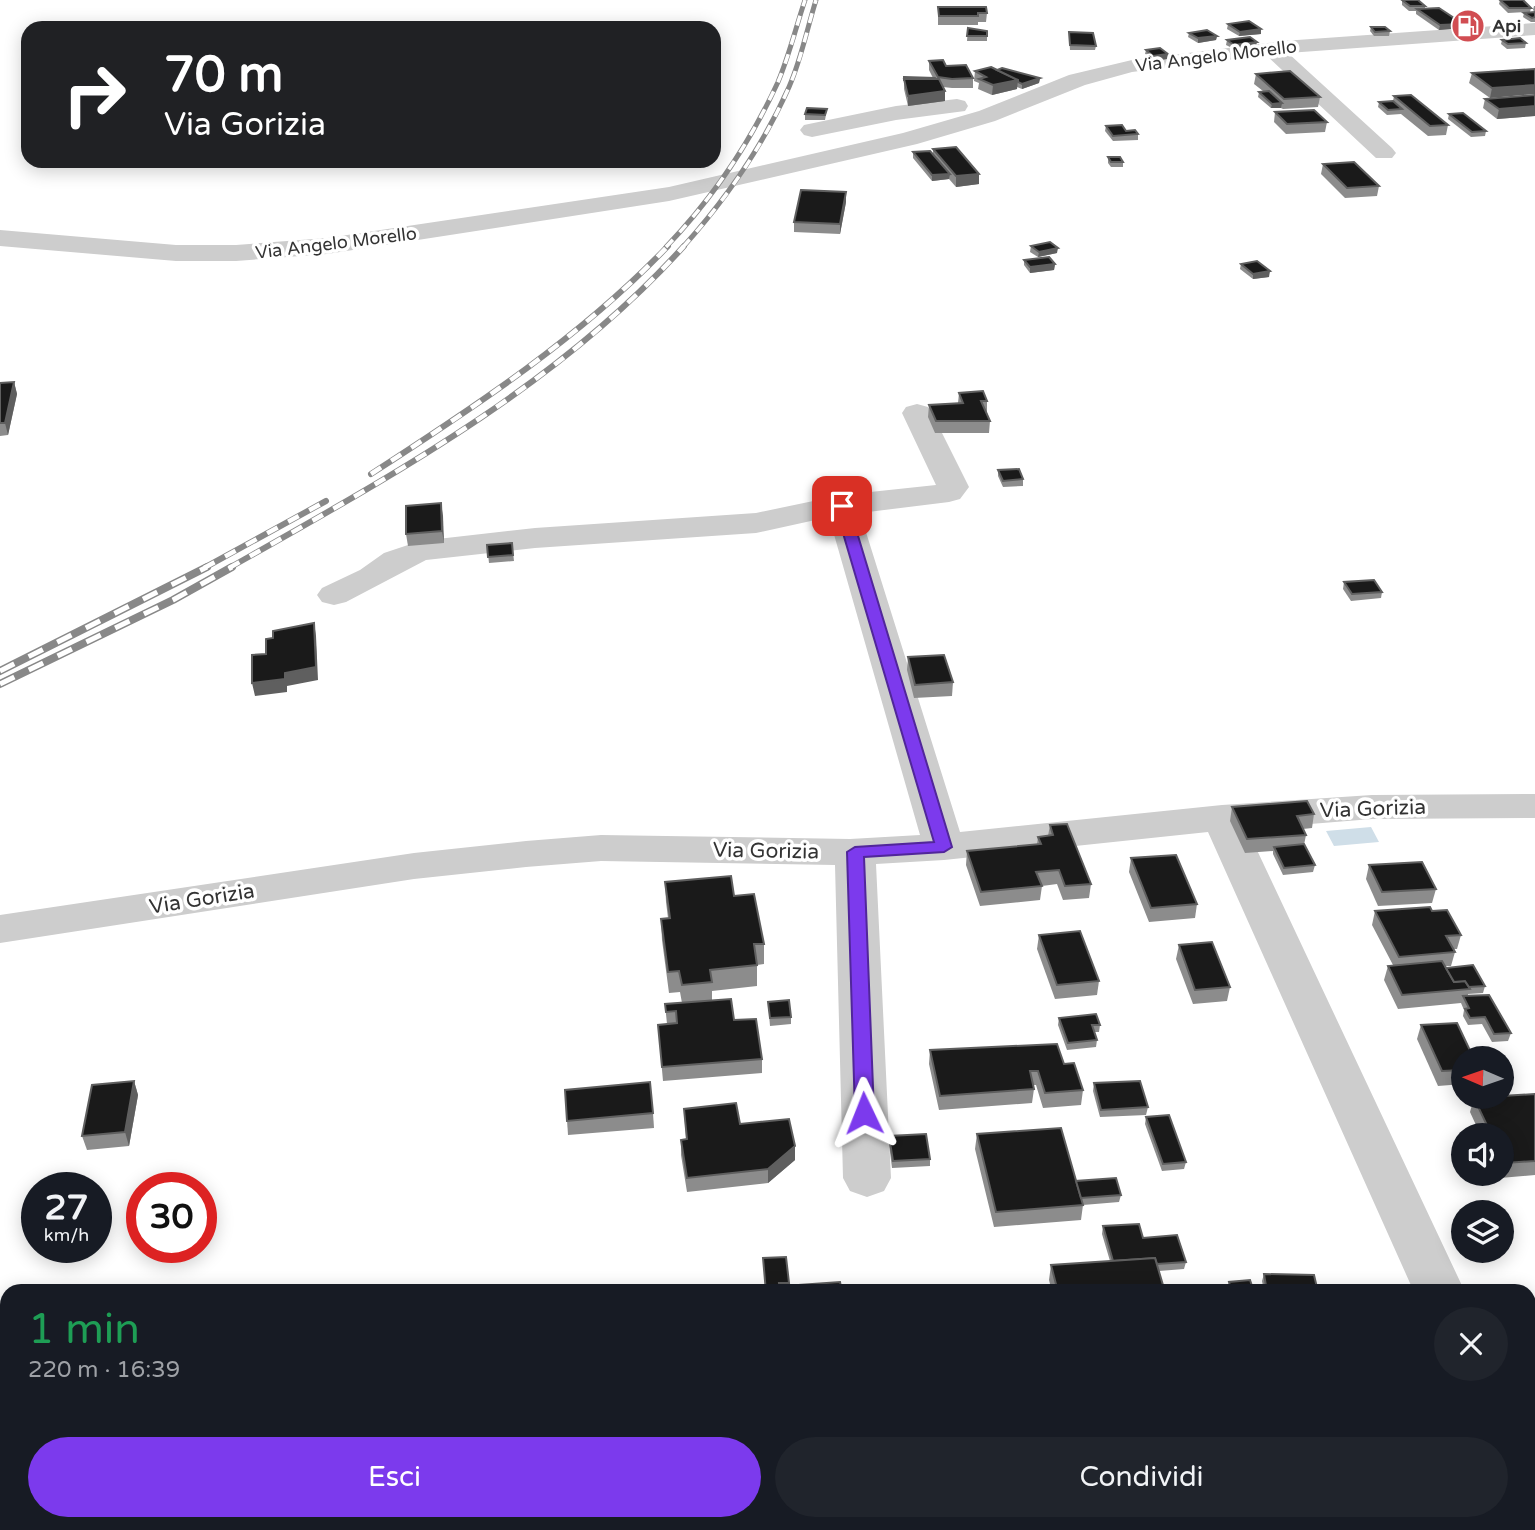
<!DOCTYPE html>
<html lang="it">
<meta charset="utf-8">
<style>
body{margin:0;font-family:"Varela Round",sans-serif;background:#20242c;color:#f1f3f6;height:100vh;display:flex;flex-direction:column;font-size:26px;white-space:nowrap}
*{box-sizing:border-box;margin:0}
p{font-size:23px;color:#9ea1a6}
.icon{flex:none;width:38px;height:38px;fill:none;stroke:currentColor;stroke-width:2;stroke-linecap:round;stroke-linejoin:round}
.map{position:relative;flex:1;overflow:hidden}
.panel{position:absolute;left:0px;top:1284px;width:1536px;height:247px;display:flex;flex-direction:column;background:#171b24;border-radius:21px 21px 0 0;box-shadow:0 4px 18px #0003}
.panel>*{flex:none}
.banner{position:absolute;left:21px;top:21px;width:700px;height:147px;border-radius:21px;box-shadow:0 4px 18px #0003;background:#202124;color:#fff;overflow:hidden}
.needle{width:46px;rotate:272deg}
.tools{position:absolute;left:1451px;top:1046px;display:grid;gap:14px}
.tools a{display:grid;place-items:center;width:63px;height:63px;border-radius:50%;background:#171b24;box-shadow:0 4px 18px #0003;font-size:35px}
.speed{position:absolute;left:21px;top:1172px;display:flex;gap:14px;font-size:35px;font-weight:700;text-align:center}
.speed>*{display:grid;place-content:center;width:91px;height:91px;border-radius:50%;background:#171b24;box-shadow:0 4px 18px #0003;line-height:1}
.speed small{font-size:18px;font-weight:400}
.speed .limit{border:10px solid #d22;background:#fff;color:#111}
.pin{position:absolute;display:grid;place-items:center;width:60px;height:60px;color:#fff;margin:-30px;border-radius:14px;box-shadow:0 4px 10px #0006}
.me{position:absolute;width:77px;margin:-38px;rotate:358deg;stroke-linejoin:round;filter:drop-shadow(0 0 5px #0008)}
.turn{display:flex;align-items:center;gap:24px;height:147px;padding:0 28px;font-size:32px}
.turn .icon{width:91px;height:91px;stroke-width:2.5}
.turn b{display:block;font-size:49px;line-height:60px}
.round{display:grid;place-items:center;flex:none;width:74px;height:74px;border-radius:37px;background:#20242c}
.overview{display:flex;align-items:center;justify-content:space-between;height:119px;padding:0 28px}
h1{font-size:42px;font-weight:600;line-height:52px;color:#1e9e55}
.cta{display:flex;gap:14px;margin-top:auto;padding:14px 28px}
.cta a{flex:1;height:80px;border-radius:42px;background:#7c3aed;color:#fff;font-size:28px;font-weight:600;line-height:80px;text-align:center}
.cta a+a{background:#20242c;color:#f1f3f6}
.map>svg:first-child{display:block}
.water{fill:#cfdee8}
.lines{fill:none;stroke-linecap:round;stroke-linejoin:round}
.minor{fill:#cdcdcd;fill-rule:evenodd}
.rail-far2-casing{stroke:#888;stroke-width:5}
.rail-far1-casing{stroke:#888;stroke-width:6}
.rail-casing{stroke:#888;stroke-width:8}
.rail-far2{stroke:#fff;stroke-width:3.5;stroke-dasharray:10;stroke-linecap:butt}
.rail-far1{stroke:#fff;stroke-width:4.5;stroke-dasharray:12;stroke-linecap:butt}
.rail{stroke:#fff;stroke-width:5;stroke-dasharray:16;stroke-linecap:butt}
.wall{fill:#8c8c8c}
.shaded-wall{fill:#5f5f5f}
.building{fill:#1a1a1a;stroke:#5f5f5f;stroke-width:2}
.route{fill:#7c3aed;stroke:#51269a;stroke-width:2}
.labels{text-anchor:middle;dominant-baseline:central;stroke-width:7;stroke-linejoin:round;paint-order:stroke}
.far-poi-label{font-size:18px;font-weight:bold;fill:#333;stroke:#fff;text-anchor:start}
.far-street-label{font-size:18px;fill:#333;stroke:#fff}
.street-label{font-size:21px;fill:#333;stroke:#fff}
</style>
<div class="map">
<svg width="1535" height="1530" viewBox="0 0 1535 1530">
<rect width="100%" height="100%" fill="#fff"/>
<path class="water" d="M1371,827L1379,842L1334,846L1326,831Z"/>
<g class="lines">
<g class="minor">
<path d="M1535,23V35L1288,53L1392,148L1396,153L1392,158H1376L1266,55L1132,72L1085,85L995,121L917,144L669,201L327,254L236,261H176L0,246V230L176,245H236L327,238L669,187L903,133L979,111L1069,75L1132,60L1283,41Z"/>
<path d="M957,99L965,101L968,106L965,111L896,120L812,137L804,135L800,130L804,125L896,106Z"/>
<path d="M917,404L928,407L932,413L969,487L960,499L949,502L860,513L960,832L1222,805L1372,795L1535,794V818L1372,819L1247,829L1465,1292H1414L1208,832L944,860L876,864L891,1178L884,1191L867,1197L850,1191L843,1178L835,865L601,861L526,867L414,879L0,943V915L414,853L526,841L601,835L850,839L920,835L829,517L756,533L535,548L426,560L346,602L334,605L322,602L317,595L322,588L360,570L384,553L420,541L535,528L756,513L842,495L936,485L902,413L906,407Z"/>
<path d="M1530,1457L1535,1459V1519L1530,1517Z"/>
<path d="M1313,1524H1425L1423,1530H1310Z"/>
</g>
<defs>
<g id="rail-far2">
<path d="M666,247C712,199 750,143 778,82C789,56 796,27 805,0"/>
<path d="M683,247C727,198 762,148 789,87C801,60 807,29 816,0"/>
</g>
<g id="rail-far1">
<path d="M371,474C476,406 581,337 668,246"/>
<path d="M204,568L326,501"/>
<path d="M229,568C390,477 559,385 684,246"/>
</g>
<g id="rail">
<path d="M0,671L207,567"/>
<path d="M0,684L173,600L232,567"/>
</g>
</defs>
<use href="#rail-far2" class="rail-far2-casing"/>
<use href="#rail-far1" class="rail-far1-casing"/>
<use href="#rail" class="rail-casing"/>
<use href="#rail-far2" class="rail-far2"/>
<use href="#rail-far1" class="rail-far1"/>
<use href="#rail" class="rail"/>
</g>
<g class="wall">
<path d="M1402,0L1425,6V9L1463,24L1462,28L1439,30L1416,14V11H1409L1402,5Z"/>
<path d="M1500,0L1531,8L1530,12H1535L1533,10L1534,6H1535V22H1531L1523,17L1524,13L1528,12L1508,13L1499,4Z"/>
<path d="M938,7L987,13L986,22H978V25H938Z"/>
<path d="M1228,24L1261,34L1239,36L1227,29Z"/>
<path d="M1371,27L1390,31L1389,36H1374L1370,31Z"/>
<path d="M968,28L987,31V41H967Z"/>
<path d="M1069,32L1096,46L1095,50H1070Z"/>
<path d="M1189,33L1217,36L1216,40L1198,43L1188,37Z"/>
<path d="M1227,40L1256,46L1234,49L1226,45Z"/>
<path d="M1502,40L1526,43L1525,48L1507,49L1501,44Z"/>
<path d="M1146,50L1167,59L1153,61L1145,54Z"/>
<path d="M929,61L946,66L973,78V88H952L943,87L945,101L908,106L904,89V77L933,78L929,70Z"/>
<path d="M1535,69L1490,98L1469,83L1472,73Z"/>
<path d="M997,70L1040,78L1039,83L1022,89L1017,87V89L992,95L978,89L979,83L974,81L975,71Z"/>
<path d="M1256,74L1320,97L1318,107L1283,109L1281,108H1271L1258,97L1259,92L1263,91L1254,84Z"/>
<path d="M1535,95V116L1497,119L1483,108L1485,99Z"/>
<path d="M1394,96L1448,125L1446,135L1428,136L1401,114L1387,115L1378,107L1379,102L1393,101Z"/>
<path d="M827,109L825,120H805V114Z"/>
<path d="M1275,112L1327,122L1325,132L1286,134L1274,122Z"/>
<path d="M1449,114L1486,131L1485,136L1471,137L1448,119Z"/>
<path d="M1106,126L1138,134V140L1113,141L1105,131Z"/>
<path d="M933,149L979,174V184L956,187L949,179L932,181L913,158V152L933,154Z"/>
<path d="M1108,157L1123,162V167H1111L1108,163Z"/>
<path d="M1323,164L1379,186L1377,196L1345,198L1321,174Z"/>
<path d="M846,202L840,234L794,232V222Z"/>
<path d="M1031,246L1057,253L1038,257L1030,252Z"/>
<path d="M1024,260L1055,264L1054,270L1030,273L1024,265Z"/>
<path d="M1241,264L1269,277L1253,279L1240,269Z"/>
<path d="M14,382L17,394L8,435L0,436V383Z"/>
<path d="M959,393L987,401V413L990,421L989,433H935L928,417L929,405L958,403Z"/>
<path d="M998,470L1023,479V486L1003,487L998,476Z"/>
<path d="M441,503L444,543L408,546L406,534Z"/>
<path d="M512,543L514,561L489,563L487,545Z"/>
<path d="M1344,582L1382,592L1381,598L1351,601L1343,589Z"/>
<path d="M908,657L953,682L952,696L914,698L907,670Z"/>
<path d="M1232,807L1314,814L1312,828L1303,829L1306,835L1304,845L1315,865L1313,872L1283,875L1273,854V851L1245,853L1230,821Z"/>
<path d="M1050,825L1091,884L1089,898L1063,900L1057,884L1042,886L1040,900L980,906L966,865L967,851L1037,844L1038,837L1048,836Z"/>
<path d="M1131,858L1197,904L1195,918L1149,922L1129,872Z"/>
<path d="M1369,865L1436,889L1432,903L1378,906L1366,879Z"/>
<path d="M665,882L734,896L764,944V964L757,965V986L712,991V1001L734,1020L762,1059V1073L663,1081L658,1025L667,1024L665,1004L682,1003L680,992L669,993L662,940L661,919L668,918L666,902Z"/>
<path d="M1375,911H1432L1461,935L1457,949H1453L1455,952L1451,966H1445L1485,986L1483,993L1468,994V996L1511,1033L1508,1041L1492,1042L1482,1024L1468,1025L1463,1016L1464,1010L1461,1003L1398,1009L1384,980L1388,966L1393,965L1372,925Z"/>
<path d="M1039,935L1099,981L1097,995L1055,999L1037,949Z"/>
<path d="M1179,945L1230,987L1227,1001L1193,1004L1176,959Z"/>
<path d="M768,1002L791,1017V1024L770,1026Z"/>
<path d="M1059,1018L1100,1025L1099,1032H1094L1097,1040L1096,1047L1067,1050L1058,1025Z"/>
<path d="M1421,1025L1463,1059V1084L1438,1086L1417,1039Z"/>
<path d="M930,1050L1064,1064L1083,1090L1081,1105L1043,1108L1036,1085H1033L1034,1089L1032,1103L939,1110L929,1064Z"/>
<path d="M134,1081L138,1095L129,1146L87,1150L82,1136Z"/>
<path d="M1094,1083L1148,1107L1146,1115L1100,1117L1093,1091Z"/>
<path d="M565,1090L653,1113L654,1128L568,1135Z"/>
<path d="M1535,1094V1175L1500,1178L1499,1174H1502V1136H1481L1470,1112L1474,1098Z"/>
<path d="M684,1109L740,1124L795,1160L768,1183L687,1192L681,1155V1140L686,1139Z"/>
<path d="M1146,1117L1186,1162L1184,1169L1162,1171L1145,1124Z"/>
<path d="M977,1134L1076,1181L1121,1195L1119,1202L1083,1205L1081,1220L994,1227L975,1149Z"/>
<path d="M889,1136L930,1159V1166L892,1168L889,1144Z"/>
<path d="M1103,1226L1143,1238L1186,1262L1184,1269L1159,1271L1165,1292H1052L1049,1280L1051,1265L1110,1261L1102,1234Z"/>
<path d="M786,1257L789,1286L842,1292H785V1290L766,1292L763,1258Z"/>
<path d="M1264,1274L1318,1292H1264L1262,1281Z"/>
<path d="M1229,1282L1254,1292H1228L1227,1290Z"/>
<path d="M224,1524H253L252,1530H225Z"/>
</g>
<g class="shaded-wall">
<path d="M1463,24L1462,28L1439,30L1440,25Z"/>
<path d="M1261,29V34L1239,36L1240,32Z"/>
<path d="M1217,36L1216,40L1198,43V38Z"/>
<path d="M1257,42L1256,46L1234,49V45Z"/>
<path d="M1168,54L1167,59L1153,61V56Z"/>
<path d="M1040,78L1039,83L1022,89V84Z"/>
<path d="M1018,80L1017,89L992,95L993,85Z"/>
<path d="M1535,85V94L1490,98L1492,88Z"/>
<path d="M945,91V101L908,106V96Z"/>
<path d="M1282,103L1281,108H1271L1272,104Z"/>
<path d="M1535,106V116L1497,119L1499,109Z"/>
<path d="M950,174L949,179L932,181V175Z"/>
<path d="M979,174V184L956,187V176Z"/>
<path d="M846,192V202L840,234V224Z"/>
<path d="M1058,248L1057,253L1038,257L1039,252Z"/>
<path d="M1055,264L1054,270L1030,273V267Z"/>
<path d="M1270,271L1269,277L1253,279V274Z"/>
<path d="M14,382L17,394L8,435L5,423Z"/>
<path d="M441,503L443,516L444,543L442,531Z"/>
<path d="M314,623L316,636L318,680L287,686V692L255,696L252,683L285,673Z"/>
<path d="M134,1081L138,1095L129,1146L125,1132Z"/>
<path d="M795,1146V1160L768,1183V1169Z"/>
<path d="M133,1524H136V1530H132Z"/>
</g>
<g class="building">
<path d="M1402,0H1418L1425,6H1410Z"/>
<path d="M1500,0H1523L1531,8H1509Z"/>
<path d="M938,7H986L987,13H978V16H939Z"/>
<path d="M1439,8L1463,24L1440,25L1417,9Z"/>
<path d="M1535,12V17L1532,18L1524,13Z"/>
<path d="M1249,21L1261,29L1240,32L1228,24Z"/>
<path d="M1371,27H1385L1390,31L1375,32Z"/>
<path d="M968,28L987,31V36H967Z"/>
<path d="M1207,30L1217,36L1198,38L1189,33Z"/>
<path d="M1069,32L1093,33L1096,46L1070,45Z"/>
<path d="M1250,37L1257,42L1234,45L1227,40Z"/>
<path d="M1520,38L1526,43L1508,44L1502,40Z"/>
<path d="M1160,48L1168,54L1153,56L1146,50Z"/>
<path d="M943,60L946,66L966,65L973,78L952,79L938,77L929,61Z"/>
<path d="M991,67L1018,80L993,85L979,79L986,77L975,71Z"/>
<path d="M1002,68L1040,78L1022,84L1018,82V80L997,70Z"/>
<path d="M1535,69V85L1492,88L1472,73Z"/>
<path d="M1290,71L1320,97L1284,99L1256,74Z"/>
<path d="M904,77L935,78L936,79H904V81Z"/>
<path d="M904,79H939L945,91L908,96Z"/>
<path d="M1269,91L1282,103L1272,104L1259,92Z"/>
<path d="M1411,95L1448,125L1430,126L1394,96Z"/>
<path d="M1535,95V106L1499,109L1485,99Z"/>
<path d="M1393,101L1402,109L1388,110L1379,102Z"/>
<path d="M807,108L827,109L825,115L805,114Z"/>
<path d="M1314,110L1327,122L1287,124L1275,112Z"/>
<path d="M1463,113L1486,131L1472,132L1449,114Z"/>
<path d="M1122,125L1126,131L1135,130L1138,134L1113,136L1106,126Z"/>
<path d="M956,147L979,174L956,176L933,149Z"/>
<path d="M930,151L950,174L932,175L913,152Z"/>
<path d="M1108,157H1120L1123,162H1111Z"/>
<path d="M1354,162L1379,186L1347,188L1323,164Z"/>
<path d="M801,190L846,192L840,224L794,222Z"/>
<path d="M1050,242L1058,248L1039,252L1031,246Z"/>
<path d="M1049,257L1055,264L1030,267L1024,260Z"/>
<path d="M1257,261L1270,271L1253,274L1241,264Z"/>
<path d="M14,382L5,423H0V383Z"/>
<path d="M983,391L987,401H981L990,421H936L929,405L963,403L959,393Z"/>
<path d="M1019,469L1023,479L1003,481L998,470Z"/>
<path d="M441,503L442,531L406,534V506Z"/>
<path d="M512,543L513,555L488,557L487,545Z"/>
<path d="M1374,580L1382,592L1352,594L1344,582Z"/>
<path d="M314,623L316,667L285,673V679L252,683V655L266,654V639L273,638V631Z"/>
<path d="M944,655L953,682L915,685L908,657Z"/>
<path d="M1307,801L1314,814L1297,816L1306,835L1247,839L1232,807Z"/>
<path d="M1067,824L1091,884L1065,886L1059,870L1036,872L1042,886L981,892L967,851L1041,844L1038,837L1053,835L1050,825Z"/>
<path d="M1304,844L1315,865L1284,868L1274,847Z"/>
<path d="M1176,855L1197,904L1151,908L1131,858Z"/>
<path d="M1422,862L1436,889L1382,892L1369,865Z"/>
<path d="M731,876L734,896L754,894L764,944H754L757,965L710,970L712,982L682,985L679,971L668,972L661,919L670,918L665,882Z"/>
<path d="M1430,907L1432,911L1447,910L1461,935L1446,936L1455,952L1399,957L1375,911Z"/>
<path d="M1080,931L1099,981L1057,985L1039,935Z"/>
<path d="M1212,942L1230,987L1195,990L1179,945Z"/>
<path d="M1442,961L1454,982L1465,981L1470,989L1402,995L1388,966Z"/>
<path d="M1473,965L1485,986L1469,987L1465,981L1454,982L1446,968Z"/>
<path d="M1489,995L1511,1033L1494,1034L1485,1017L1470,1018L1465,1009L1469,1008L1463,996Z"/>
<path d="M731,999L734,1020L756,1019L762,1059L662,1067L658,1025L677,1023L676,1011L666,1012L665,1004Z"/>
<path d="M789,1000L791,1017L770,1018L768,1002Z"/>
<path d="M1096,1014L1100,1025H1092L1097,1040L1068,1043L1059,1018Z"/>
<path d="M1457,1023L1474,1059H1463V1070L1442,1071L1421,1025Z"/>
<path d="M1057,1044L1064,1064L1074,1063L1083,1090L1045,1093L1038,1071H1030L1034,1089L940,1096L930,1050Z"/>
<path d="M134,1081L125,1132L82,1136L92,1085Z"/>
<path d="M1140,1081L1148,1107L1101,1110L1094,1083Z"/>
<path d="M650,1082L653,1113L567,1121L565,1090Z"/>
<path d="M1535,1094V1161L1505,1163L1502,1156V1136H1492L1474,1098L1502,1097V1096Z"/>
<path d="M736,1103L740,1124L789,1119L795,1146L768,1169L687,1178L681,1140L687,1139L684,1109Z"/>
<path d="M1169,1115L1186,1162L1163,1164L1146,1117Z"/>
<path d="M1061,1128L1083,1205L996,1212L977,1134Z"/>
<path d="M926,1134L930,1159L893,1161L889,1136Z"/>
<path d="M1116,1178L1121,1195L1081,1198L1076,1181Z"/>
<path d="M1139,1224L1143,1238L1177,1235L1186,1262L1157,1264L1155,1258L1113,1261L1103,1226Z"/>
<path d="M786,1257L789,1283H779L780,1292H766L763,1258Z"/>
<path d="M1155,1258L1165,1292H1058L1051,1265Z"/>
<path d="M1264,1274L1314,1275L1318,1292H1267Z"/>
<path d="M1250,1280L1254,1292H1232L1229,1282Z"/>
<path d="M840,1282L842,1292H786L785,1286Z"/>
<path d="M941,1288L942,1292H926V1289Z"/>
<path d="M109,1524H133L132,1530H108Z"/>
<path d="M224,1524H249L224,1526Z"/>
</g>
<path class="route" d="M837,503L849,506L952,847L944,852L864,857L874,1113L864,1120L855,1113L847,852L855,847L934,842L835,506Z"/>
<defs>
<symbol id="fuel-disc" viewBox="-11 -11 22 22"><circle r="9.5" fill="#d14d52" stroke="#fff"/><path d="M-5.5-6h7V0h2V4h1.3V-2.5L3-4.5l.8-.8L6-3V5H2.5V1h-1V6h-7ZM-4.2-4.7v3.2H.2V-4.7Z" fill="#fff"/></symbol>
</defs>
<g fill-rule="evenodd">
<use href="#fuel-disc" x="1449" y="7" width="38" height="38"/>
</g>
<g class="labels">
<g class="far-poi-label">
<text x="1492" y="26">Api</text>
</g>
<g class="far-street-label">
<text transform="translate(1216 56) rotate(-7)">Via Angelo Morello</text>
<text transform="translate(336 243) rotate(-7)">Via Angelo Morello</text>
</g>
<g class="street-label">
<text transform="translate(1373 809) rotate(-2)">Via Gorizia</text>
<text transform="translate(766 851) rotate(1)">Via Gorizia</text>
<text transform="translate(202 899) rotate(-9)">Via Gorizia</text>
</g>
</g>
</svg>
<div class="tools">
<a><svg class="needle" viewBox="-14 -14 28 28"><path d="M0-13l5 13h-10z" fill="#e53935"/><path d="M0 13l5-13h-10z" fill="#9ea1a6"/></svg></a>
<a><svg class="icon" aria-label="sound" viewBox="0 0 24 24"><path d="M4 9h4l5-4v14l-5-4H4zM17 9q2 3 0 6"/></svg></a>
<a><svg class="icon" aria-label="layers" viewBox="0 0 24 24"><path d="M12 4l9 5-9 5-9-5zM3 14l9 5 9-5"/></svg></a>
</div>
<div class="speed"><div>27<small>km/h</small></div><div class="limit">30</div></div>
<div class="pin" style="left:842px;top:506px;background:#d93025"><svg class="icon" aria-label="arrive" viewBox="0 0 24 24"><path d="M6 21V4h12l-3 4 3 4H6"/></svg></div>
<svg class="me" style="left:864px;top:1113px" viewBox="-20 -20 40 40"><path d="M0-17L14 15 0 8-14 15z" fill="#7c3aed" stroke="#fff" stroke-width="4"/></svg>
<div class="banner">
<div class="turn"><svg class="icon" aria-label="right" viewBox="0 0 24 24"><path d="M7 20v-9h11M14 6l5 5-5 5"/></svg><div><b>70 m</b>Via Gorizia</div></div>
</div>
<section class="panel">
<div class="overview"><div><h1>1 min</h1><p>220 m · 16:39</p></div><a class="round"><svg class="icon" aria-label="close" viewBox="0 0 24 24"><path d="M6 6l12 12M18 6L6 18"/></svg></a></div>
<div class="cta"><a>Esci</a><a>Condividi</a></div>
</section>
</div>
